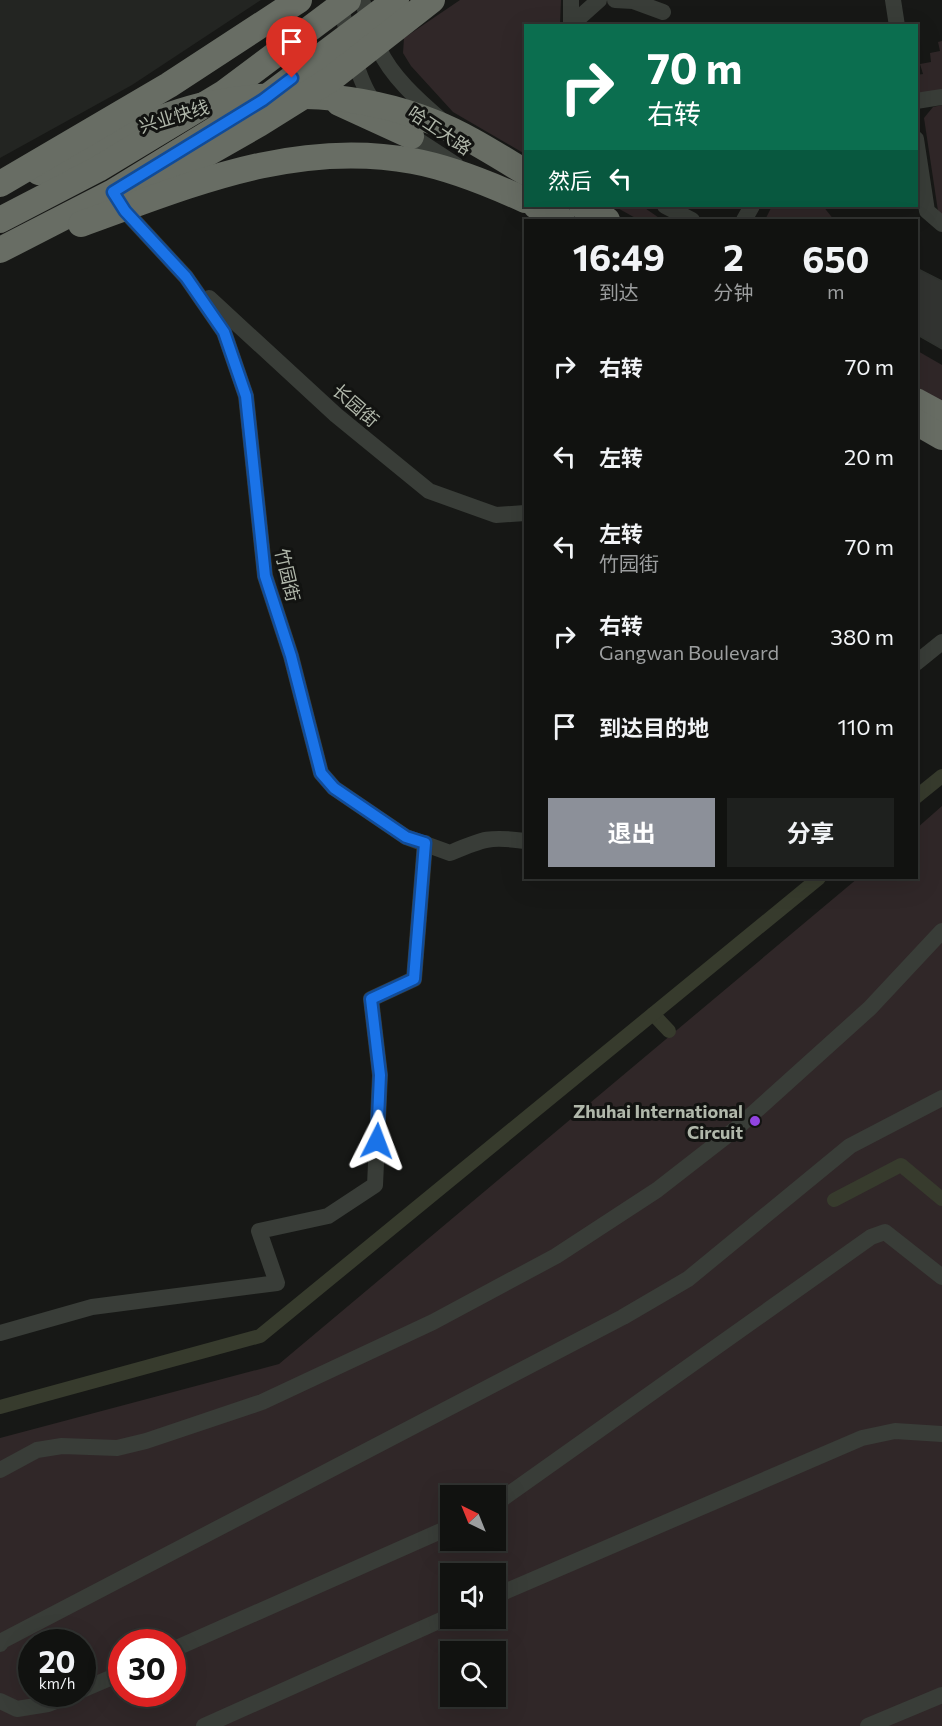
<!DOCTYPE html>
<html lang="zh">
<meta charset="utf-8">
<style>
body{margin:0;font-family:Commissioner,"Noto Sans SC",sans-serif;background:#1e201e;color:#f1f3f6;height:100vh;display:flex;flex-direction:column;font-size:22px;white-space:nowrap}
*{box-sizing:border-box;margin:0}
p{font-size:20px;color:#9c9e9f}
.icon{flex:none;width:33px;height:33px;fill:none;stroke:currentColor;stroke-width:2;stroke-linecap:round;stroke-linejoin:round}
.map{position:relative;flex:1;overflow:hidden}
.details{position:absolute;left:524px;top:219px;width:394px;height:660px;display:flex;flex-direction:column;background:#111210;border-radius:0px;box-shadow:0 6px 24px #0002,0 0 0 2px #303230}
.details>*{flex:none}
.hud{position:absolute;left:524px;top:24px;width:394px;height:183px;border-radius:0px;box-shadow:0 6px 24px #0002,0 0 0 2px #303230;background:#0b6e4f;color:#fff;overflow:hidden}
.needle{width:39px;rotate:317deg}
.controls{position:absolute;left:440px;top:1485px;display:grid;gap:12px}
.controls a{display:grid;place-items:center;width:66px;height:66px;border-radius:0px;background:#111210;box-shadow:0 6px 24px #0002,0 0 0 2px #303230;font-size:30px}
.speed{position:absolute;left:18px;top:1629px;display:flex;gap:12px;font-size:30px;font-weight:700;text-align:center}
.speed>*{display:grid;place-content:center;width:78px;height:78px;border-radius:50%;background:#111210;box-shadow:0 6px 24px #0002,0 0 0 2px #303230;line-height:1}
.speed small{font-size:15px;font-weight:400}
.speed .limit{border:9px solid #d22;background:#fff;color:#111}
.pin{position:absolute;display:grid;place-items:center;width:51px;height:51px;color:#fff;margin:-62px -26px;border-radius:50% 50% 50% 0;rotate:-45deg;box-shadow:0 0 6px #0007}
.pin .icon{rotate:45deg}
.me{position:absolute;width:66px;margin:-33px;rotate:3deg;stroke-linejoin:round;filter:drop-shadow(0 0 4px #0008)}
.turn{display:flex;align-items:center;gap:21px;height:126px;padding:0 24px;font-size:27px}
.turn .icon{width:78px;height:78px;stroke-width:2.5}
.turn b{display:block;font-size:42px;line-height:51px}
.then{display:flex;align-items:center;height:57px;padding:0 24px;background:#0003;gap:12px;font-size:22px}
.eta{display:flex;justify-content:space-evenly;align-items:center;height:102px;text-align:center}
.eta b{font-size:36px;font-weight:700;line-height:42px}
.action{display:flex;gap:12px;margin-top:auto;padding:12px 24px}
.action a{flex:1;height:69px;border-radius:0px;background:#8c9099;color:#fff;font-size:24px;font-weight:700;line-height:69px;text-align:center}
.action a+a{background:#1e201e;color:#f1f3f6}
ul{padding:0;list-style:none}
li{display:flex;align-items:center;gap:18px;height:90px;padding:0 24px}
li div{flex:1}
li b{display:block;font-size:22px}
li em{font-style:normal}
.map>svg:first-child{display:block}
.built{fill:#232522}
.green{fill:#302728;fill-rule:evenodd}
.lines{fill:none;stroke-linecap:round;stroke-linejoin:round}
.canal{stroke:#373b2d;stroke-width:14}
.building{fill:#323431;stroke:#313430;stroke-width:1.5}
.minor{stroke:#393d38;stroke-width:16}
.highway{stroke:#686d64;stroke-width:26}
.highway-bridge{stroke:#686d64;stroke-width:26}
.route-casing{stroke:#114b97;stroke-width:15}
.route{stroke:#1a73e8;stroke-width:10}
.poi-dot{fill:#9244e2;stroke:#121311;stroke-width:2}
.labels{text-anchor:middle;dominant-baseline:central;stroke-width:6;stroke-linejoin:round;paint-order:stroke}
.street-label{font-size:18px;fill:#b0b7aa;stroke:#121311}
.poi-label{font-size:18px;font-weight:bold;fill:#b0b7aa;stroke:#121311;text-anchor:end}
</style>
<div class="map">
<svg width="942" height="1726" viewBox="0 0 942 1726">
<rect width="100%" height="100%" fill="#171816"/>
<path class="built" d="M0,0H261L132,85L0,158Z"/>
<g class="green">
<path d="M460,0H561L560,25L525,26V154L453,112L411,66L403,53L404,38Z"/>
<path d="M942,41V92L917,96L916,75L923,74L920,64L931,62L930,53L940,51L938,42Z"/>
<path d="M942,105V215L938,211L924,118L933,107Z"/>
<path d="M614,206H642L662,220H639Z"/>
<path d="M772,206H823L834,220H765Z"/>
<path d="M916,350L942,365V408L917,392Z"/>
<path d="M942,806V1726H0V1438L279,1364L858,878H916L917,828ZM450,1496H495V1540H450ZM450,1574H495V1618H450ZM32,1642H82V1694H32ZM122,1642H172V1694H122ZM450,1652H495V1696H450Z"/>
</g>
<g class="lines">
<g class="canal">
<path d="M916,797L942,776"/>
<path d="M653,1014L669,1031"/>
<path d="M834,1200L901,1165L942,1199"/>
<path d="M0,1407L260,1336L819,878"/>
</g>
</g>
<path class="building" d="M916,268L942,281V349L916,334Z"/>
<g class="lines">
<g class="minor">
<path d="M339,0C347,29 357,87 379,108"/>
<path d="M362,0C367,16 372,33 379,49C391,76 418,100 440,119"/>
<path d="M571,0V26"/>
<path d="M615,0L633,1L663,12"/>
<path d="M893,0L897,26"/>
<path d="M571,25L599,0"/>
<path d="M916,101L942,97"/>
<path d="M404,131L456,165"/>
<path d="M916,139L927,211L942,224"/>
<path d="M119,201L125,211L186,277L224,332L246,396L265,576L291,656L321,773L334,788L406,837L450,853C483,839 489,836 525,841"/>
<path d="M665,206L692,220"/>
<path d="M744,220L752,206"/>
<path d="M209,298L336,415L429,491L496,515L525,513"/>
<path d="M916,663L942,642"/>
<path d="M0,1333L92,1307L277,1283L259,1231L328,1216L375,1185L380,1075L371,999L414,979L425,843"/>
<path d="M0,1470L37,1450L62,1446L117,1448L146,1441L262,1402L433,1322L556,1256L657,1190L738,1127L870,1008L942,931"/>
<path d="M495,1504L871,1237L885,1232L942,1277"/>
<path d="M495,1596L862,1438L895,1431L942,1434"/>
<path d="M0,1644L2,1641L623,1317L688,1279L850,1146L942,1098"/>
<path d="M172,1650L450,1527"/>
<path d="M82,1690L122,1673"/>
<path d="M0,1701L17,1709L48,1704L74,1694"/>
<path d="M204,1726L450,1616"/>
<path d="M868,1726L942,1695"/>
</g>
<g class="highway">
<path d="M339,103L411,136"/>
<path d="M39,172L151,121"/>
<path d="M536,206L562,220"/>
<path d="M582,206L607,220"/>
<path d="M0,220L98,169L224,93L348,0"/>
<path d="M0,250L113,192L263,100L396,0"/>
<path d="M916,401L942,415"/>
<path d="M916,422L942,437"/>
</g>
<g class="highway-bridge">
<path d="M151,121C168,116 186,109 204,105C279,89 361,93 433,122C466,135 495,154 525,172"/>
<path d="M0,184L169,85L299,0"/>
<path d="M152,185L259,124L331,79L432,0"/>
<path d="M81,224C190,185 295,139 413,161C451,168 490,184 525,200"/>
</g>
</g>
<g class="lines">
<defs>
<path id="route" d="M292,78L263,100L113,192L125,211L186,277L224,332L246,396L265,576L291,656L321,773L334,788L406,837L425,843L414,979L371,999L380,1075L377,1141"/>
</defs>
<use href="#route" class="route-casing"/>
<use href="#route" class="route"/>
</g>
<circle class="poi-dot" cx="755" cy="1121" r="6"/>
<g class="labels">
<g class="street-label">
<text transform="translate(174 116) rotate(-17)">兴业快线</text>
<text transform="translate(440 130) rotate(34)">哈工大路</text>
<text transform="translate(356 405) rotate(41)">长园街</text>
<text transform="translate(288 575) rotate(77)">竹园街</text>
</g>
<g class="poi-label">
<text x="743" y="1111">Zhuhai International<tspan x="743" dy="21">Circuit</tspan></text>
</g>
</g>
</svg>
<div class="controls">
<a><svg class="needle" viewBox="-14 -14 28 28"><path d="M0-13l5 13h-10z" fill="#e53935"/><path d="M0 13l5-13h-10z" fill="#9c9e9f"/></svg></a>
<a><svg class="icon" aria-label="sound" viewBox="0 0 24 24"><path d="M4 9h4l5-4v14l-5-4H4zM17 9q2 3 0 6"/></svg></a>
<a><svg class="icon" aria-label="search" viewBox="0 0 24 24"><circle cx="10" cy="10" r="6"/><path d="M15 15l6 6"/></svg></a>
</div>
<div class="speed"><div>20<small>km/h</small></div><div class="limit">30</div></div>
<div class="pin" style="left:292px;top:78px;background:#d93025"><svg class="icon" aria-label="arrive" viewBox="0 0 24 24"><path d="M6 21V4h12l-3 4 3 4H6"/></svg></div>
<svg class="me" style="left:377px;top:1141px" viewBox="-20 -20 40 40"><path d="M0-17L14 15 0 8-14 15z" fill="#1a73e8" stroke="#fff" stroke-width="4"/></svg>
<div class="hud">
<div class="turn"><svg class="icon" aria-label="right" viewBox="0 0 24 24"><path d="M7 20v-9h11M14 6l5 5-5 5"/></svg><div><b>70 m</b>右转</div></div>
<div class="then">然后<svg class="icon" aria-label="left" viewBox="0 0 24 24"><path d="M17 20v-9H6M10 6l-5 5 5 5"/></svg></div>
</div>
<section class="details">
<div class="eta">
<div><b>16:49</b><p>到达</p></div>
<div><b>2</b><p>分钟</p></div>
<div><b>650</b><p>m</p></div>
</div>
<ul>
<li><svg class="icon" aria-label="right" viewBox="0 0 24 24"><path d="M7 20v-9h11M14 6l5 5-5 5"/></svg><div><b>右转</b></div><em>70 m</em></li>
<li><svg class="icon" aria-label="left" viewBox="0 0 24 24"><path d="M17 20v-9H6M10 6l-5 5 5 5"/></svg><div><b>左转</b></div><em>20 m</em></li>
<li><svg class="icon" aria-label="left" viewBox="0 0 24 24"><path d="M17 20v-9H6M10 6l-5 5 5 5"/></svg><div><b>左转</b><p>竹园街</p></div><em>70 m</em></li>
<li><svg class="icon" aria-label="right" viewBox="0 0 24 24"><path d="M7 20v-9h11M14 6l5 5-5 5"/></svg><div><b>右转</b><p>Gangwan Boulevard</p></div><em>380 m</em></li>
<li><svg class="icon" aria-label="arrive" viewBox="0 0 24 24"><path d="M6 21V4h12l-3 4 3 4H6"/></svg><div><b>到达目的地</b></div><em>110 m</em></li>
</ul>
<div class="action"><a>退出</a><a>分享</a></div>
</section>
</div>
